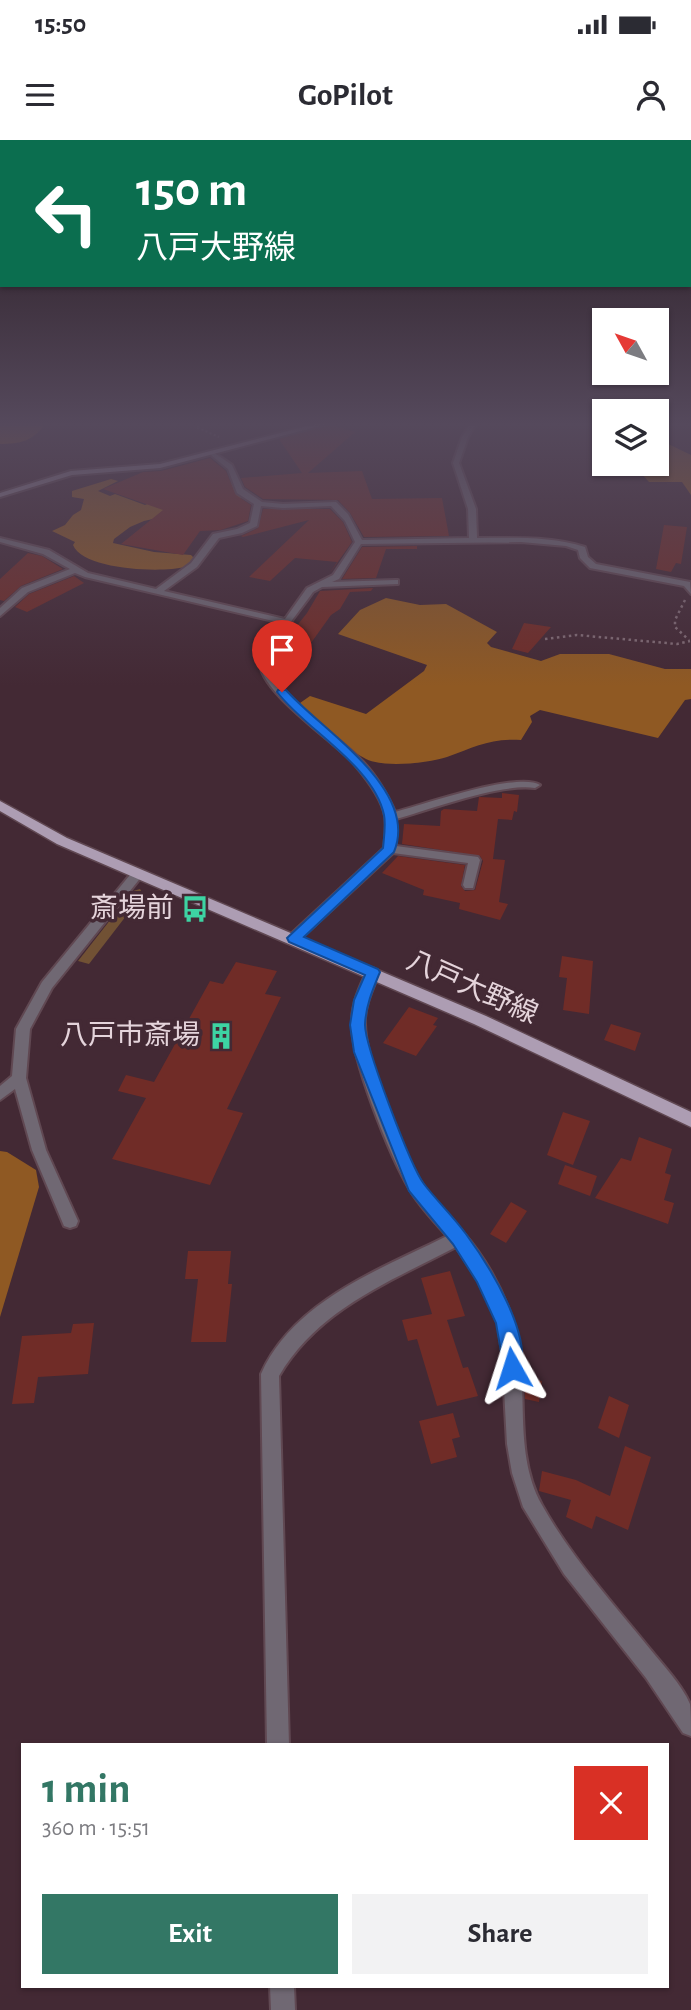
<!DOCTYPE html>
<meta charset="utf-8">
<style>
body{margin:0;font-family:"Alegreya Sans","Noto Sans JP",sans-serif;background:#f2f2f3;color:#2b2b33;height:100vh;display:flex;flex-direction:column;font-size:26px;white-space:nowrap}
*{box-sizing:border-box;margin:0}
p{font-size:23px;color:#7c7c81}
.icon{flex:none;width:38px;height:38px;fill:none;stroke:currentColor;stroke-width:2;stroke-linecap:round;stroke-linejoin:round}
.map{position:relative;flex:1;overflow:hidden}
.side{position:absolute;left:21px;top:1603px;width:648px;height:245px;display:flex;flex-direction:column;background:#fff;border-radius:0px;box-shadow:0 2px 5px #0004}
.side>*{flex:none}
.hud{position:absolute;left:0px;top:0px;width:691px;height:147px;box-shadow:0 2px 5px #0004;background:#0b6e4f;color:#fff;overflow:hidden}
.needle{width:46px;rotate:310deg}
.fabs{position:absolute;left:592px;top:168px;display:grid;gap:14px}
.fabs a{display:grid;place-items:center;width:77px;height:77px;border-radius:0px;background:#fff;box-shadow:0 2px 5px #0004;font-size:35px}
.pin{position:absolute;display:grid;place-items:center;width:60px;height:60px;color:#fff;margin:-72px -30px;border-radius:50% 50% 50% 0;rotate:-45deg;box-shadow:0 0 7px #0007}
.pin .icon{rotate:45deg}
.me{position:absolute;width:77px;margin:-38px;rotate:354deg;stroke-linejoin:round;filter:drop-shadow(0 0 5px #0008)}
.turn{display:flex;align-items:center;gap:24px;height:147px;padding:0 21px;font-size:32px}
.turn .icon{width:91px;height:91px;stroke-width:2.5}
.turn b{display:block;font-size:49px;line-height:60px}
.round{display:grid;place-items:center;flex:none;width:74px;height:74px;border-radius:0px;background:#f2f2f3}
.overview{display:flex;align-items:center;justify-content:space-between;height:119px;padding:0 21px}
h1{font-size:42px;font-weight:600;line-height:52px;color:#337765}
.primary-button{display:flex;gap:14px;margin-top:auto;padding:14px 21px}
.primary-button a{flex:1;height:80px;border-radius:0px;background:#337765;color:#fff;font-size:28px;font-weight:600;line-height:80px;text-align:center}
.primary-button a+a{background:#f2f2f3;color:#2b2b33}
.status{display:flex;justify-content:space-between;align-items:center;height:49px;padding:0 35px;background:#fff;direction:ltr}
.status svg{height:19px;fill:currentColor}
header{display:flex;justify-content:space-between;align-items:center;height:91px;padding:0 21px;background:#fff;font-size:32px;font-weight:600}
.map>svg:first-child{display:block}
.green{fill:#715134}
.forest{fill:#8f5923}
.building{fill:#702c27}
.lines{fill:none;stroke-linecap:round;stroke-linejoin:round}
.street-casing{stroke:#604852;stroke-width:4}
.secondary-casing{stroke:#604852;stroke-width:4}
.primary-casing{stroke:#604852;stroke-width:3}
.path-far1{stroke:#816b74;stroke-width:2;stroke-dasharray:2 2.5;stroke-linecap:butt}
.path{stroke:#816b74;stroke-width:2.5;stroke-dasharray:2.5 3.5;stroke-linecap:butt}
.street{fill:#706873;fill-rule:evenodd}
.secondary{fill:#928697;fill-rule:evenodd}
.primary{fill:#ad9db3;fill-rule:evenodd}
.route{fill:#1a73e8;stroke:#114b97;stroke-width:2}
.labels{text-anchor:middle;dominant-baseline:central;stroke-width:7;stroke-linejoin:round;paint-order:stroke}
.poi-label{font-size:28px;fill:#e5d4db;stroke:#432934;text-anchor:end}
.street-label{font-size:28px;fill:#e5d4db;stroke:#432934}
</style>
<div class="status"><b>15:50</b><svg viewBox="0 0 49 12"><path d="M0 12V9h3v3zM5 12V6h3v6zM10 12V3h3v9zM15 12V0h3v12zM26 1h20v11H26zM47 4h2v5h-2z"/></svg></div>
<header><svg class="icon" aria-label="menu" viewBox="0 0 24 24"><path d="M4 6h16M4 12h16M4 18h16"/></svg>GoPilot<svg class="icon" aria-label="person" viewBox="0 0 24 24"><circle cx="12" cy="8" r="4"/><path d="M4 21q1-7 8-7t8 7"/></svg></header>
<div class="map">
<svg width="691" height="1870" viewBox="0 0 691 1870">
<rect width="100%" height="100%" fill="#432934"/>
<path class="green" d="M140,749L143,754L89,824L78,821L133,751Z"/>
<g class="forest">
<path d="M0,284H45C33,301 20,304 0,304Z"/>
<path d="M656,298L691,315V355L682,342H649L633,324H656Z"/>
<path d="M111,339L118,341L98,351L110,356L115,354L145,365L175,352L230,342L242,358L144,381L130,387L114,399L113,403L154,412L191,415L194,418L185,427C161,433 83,430 73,405L75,402L52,391L65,385L73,375L81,370L84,359L72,357V351Z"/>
<path d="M386,458L420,465L446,464L497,492L487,503L491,507L541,521L560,514H609L665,529H691V559L685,560L658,598L540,570L530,576L532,582L521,600C490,598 475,607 447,617C430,623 383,628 366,619C343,607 316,583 300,563L310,556L366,574L424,531L427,525L338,494L360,470Z"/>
<path d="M0,1011L7,1012L36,1030L39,1047L0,1177Z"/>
</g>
<g class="building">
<path d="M329,284L355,292L308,333L362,331L372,359L442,358L449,396L364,397L350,373L338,360L263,359L245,347L241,338L302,333L279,299Z"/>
<path d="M210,318L226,331L236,355L251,365L248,381L221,390L200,391L183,415L121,404L163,370L103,349L143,332L161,331Z"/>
<path d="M263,369H330L343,382L352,402L330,433L337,422L295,418L270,441L249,437L309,380L243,397L241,396L258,388Z"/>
<path d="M664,385L687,387L681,424L676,423L671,432L656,429Z"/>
<path d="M417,406V409H386L376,438L342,439L362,407Z"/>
<path d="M28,413L42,416L63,429L21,446L4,461L0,460V439Z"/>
<path d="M74,436L84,443L27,472L15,467L29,454Z"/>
<path d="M373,448L371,451L350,452L340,469L331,475L306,510L284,502L307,473L320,451Z"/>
<path d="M524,483L551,487L528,513L512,509Z"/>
<path d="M502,653L519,655L517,672L514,671L512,680L498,679L493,719L505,720L499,762L508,764L500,780L459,769L460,763L423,755L424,750L382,733L398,716L465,725L461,746L465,751L475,750L483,721L480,716L402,704L404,684L440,686L441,671L444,669L477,671L479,657L502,658Z"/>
<path d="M562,816L593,821L589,874L563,870L567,838L559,837Z"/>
<path d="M236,822L277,831L265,854L281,857L227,969L243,973L210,1045L112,1019L146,958L118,951L126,935L154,942L210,841L223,844Z"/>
<path d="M409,867L438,878L433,885L437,886L416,916L383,903Z"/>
<path d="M611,884L641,893L635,911L604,900Z"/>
<path d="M563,972L590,981L573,1025L547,1015Z"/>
<path d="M639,997L672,1009L665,1033L671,1035L664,1060L674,1063L668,1084L595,1058L621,1018L631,1021Z"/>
<path d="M565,1025L597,1036L590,1056L558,1044Z"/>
<path d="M511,1062L527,1071L506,1103L490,1094Z"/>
<path d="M188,1111H231L228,1144H232L226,1202H191L198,1139H185Z"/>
<path d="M450,1131L465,1176L447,1180L463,1228L468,1227L478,1256L437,1266L417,1199L408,1201L402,1180L432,1174L421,1138Z"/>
<path d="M94,1183L88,1234L38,1237L34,1263L12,1264L22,1196L71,1193L73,1184Z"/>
<path d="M524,1237L542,1241L539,1262L525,1259Z"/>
<path d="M609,1256L629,1265L619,1298L598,1288Z"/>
<path d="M453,1273L460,1297L452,1299L457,1317L431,1324L419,1281Z"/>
<path d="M625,1306L651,1317L628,1390L596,1376L592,1389L566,1377L571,1360L539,1351L542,1331L576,1340L610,1356Z"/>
</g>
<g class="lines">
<defs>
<g id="street">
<path d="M470,284H476L468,297L459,323L476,369L477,398C513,398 550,396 585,407L588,417L596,424L690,442L691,454L684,446L590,428L580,418L578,410L566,406L521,402L361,404L339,439L332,442L395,440H398V444L322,447L313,452C302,468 274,501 270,518C263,545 341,599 360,619C374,632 388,655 395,672C423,665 519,631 540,645L535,648C501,643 432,669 396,679V706L478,717L480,720L473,748H465L463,745L468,723L393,713L298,801H290L288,798L290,795L384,708C385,698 387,686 385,676C382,659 366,638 355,625C336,602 256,550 260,520C262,506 274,494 282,483L85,437L75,433L28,452L0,476V468L22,448L70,429L43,414L0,402V398L49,410L88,433L156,449L191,423L213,394L237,389L250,383L254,364L237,353L228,329L211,315L213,312L232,325L243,349L262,362L283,364L336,362L348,374L362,400L469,398L468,369L453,323L462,297ZM261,366L283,368L331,366L345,381L355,402L333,435L307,448L285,479L164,451L197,427L219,398L242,393L257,386Z"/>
<path d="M138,729L144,733L142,736L52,848L30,889L26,938L46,1010L78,1081L76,1086L70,1088L64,1086L32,1010L15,949L0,960V946L12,936L16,889L42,842L134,730Z"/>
<path d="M373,828L379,833C373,849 364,866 365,884C365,918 402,1012 421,1042C433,1060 449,1075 462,1091C484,1116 501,1146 512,1178C533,1237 510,1307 542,1365C571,1417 612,1462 650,1509C663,1525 682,1545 690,1564C691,1573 691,1587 691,1596L683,1593L646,1538L564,1434L523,1367L512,1333L507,1304L502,1213L498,1184L480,1143L456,1107C391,1141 318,1169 279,1236L289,1605H267L261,1234C293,1161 381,1129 447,1096C434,1081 420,1067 410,1050C390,1016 350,918 352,881C352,864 360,845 368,830Z"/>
<path d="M270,1846H294L295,1870H271Z"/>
</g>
<path id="secondary" d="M315,284H327L160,328L72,335L0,357V353L71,331L160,324Z"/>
<path id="primary" d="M0,661L67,698L486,876L691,972V987L474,884L57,704L0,671Z"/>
</defs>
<use href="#street" class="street-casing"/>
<use href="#secondary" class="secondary-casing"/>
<use href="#primary" class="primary-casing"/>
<path class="path-far1" d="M203,284L196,287L219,297"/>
<g class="path">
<path d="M685,460L675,480V487L689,500"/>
<path d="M545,499L577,495L677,504L690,501"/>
</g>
<use href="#street" class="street"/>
<use href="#secondary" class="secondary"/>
<use href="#primary" class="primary"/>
</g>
<linearGradient id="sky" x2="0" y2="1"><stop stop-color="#25171d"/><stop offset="0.52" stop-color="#55495c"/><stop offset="1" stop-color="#55495c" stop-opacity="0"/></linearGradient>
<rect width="691" height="546" fill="url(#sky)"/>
<path class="route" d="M278,550H286C321,590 420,649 394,712L304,797L378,829L380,832C373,849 366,865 365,884C364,904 411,1027 424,1044C437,1061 453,1076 466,1094C488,1124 535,1197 519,1235L512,1238L505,1235L496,1183L477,1142L453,1104L409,1051L354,912L350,885L354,860L365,835L289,802L287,798L383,708C384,697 386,685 384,675C374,626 306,590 277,552Z"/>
<defs>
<symbol id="bus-bare" viewBox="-9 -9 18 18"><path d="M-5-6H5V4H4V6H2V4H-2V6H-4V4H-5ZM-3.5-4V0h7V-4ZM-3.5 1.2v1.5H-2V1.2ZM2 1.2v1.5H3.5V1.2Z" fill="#3dd4a3" stroke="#432934" stroke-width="2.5" paint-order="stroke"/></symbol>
<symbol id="building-bare" viewBox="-9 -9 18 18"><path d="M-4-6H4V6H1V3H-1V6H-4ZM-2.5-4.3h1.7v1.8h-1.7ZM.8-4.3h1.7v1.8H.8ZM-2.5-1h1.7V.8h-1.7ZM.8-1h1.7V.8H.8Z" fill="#3dd4a3" stroke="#432934" stroke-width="2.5" paint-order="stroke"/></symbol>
</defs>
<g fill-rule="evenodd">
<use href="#bus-bare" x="176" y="750" width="38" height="38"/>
<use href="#building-bare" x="202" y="877" width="38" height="38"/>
</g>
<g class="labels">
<g class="poi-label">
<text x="174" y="769">斎場前</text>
<text x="200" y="896">八戸市斎場</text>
</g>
<g class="street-label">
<text transform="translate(472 848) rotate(24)">八戸大野線</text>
</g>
</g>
</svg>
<div class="fabs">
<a><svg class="needle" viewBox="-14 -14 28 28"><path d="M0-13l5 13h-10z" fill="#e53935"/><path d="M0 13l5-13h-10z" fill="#7c7c81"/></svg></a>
<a><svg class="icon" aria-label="layers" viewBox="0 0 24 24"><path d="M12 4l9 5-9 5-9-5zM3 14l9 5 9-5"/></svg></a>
</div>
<div class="pin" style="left:282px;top:552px;background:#d93025"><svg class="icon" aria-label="arrive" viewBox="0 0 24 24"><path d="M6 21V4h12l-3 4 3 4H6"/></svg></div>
<svg class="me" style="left:512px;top:1228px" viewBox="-20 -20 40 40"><path d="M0-17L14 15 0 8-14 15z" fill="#1a73e8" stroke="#fff" stroke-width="4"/></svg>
<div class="hud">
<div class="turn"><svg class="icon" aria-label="left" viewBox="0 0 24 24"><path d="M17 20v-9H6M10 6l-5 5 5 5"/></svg><div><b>150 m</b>八戸大野線</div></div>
</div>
<section class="side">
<div class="overview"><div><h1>1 min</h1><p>360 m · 15:51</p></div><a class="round" style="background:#d93025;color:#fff"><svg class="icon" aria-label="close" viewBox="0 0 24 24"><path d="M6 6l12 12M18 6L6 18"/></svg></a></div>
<div class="primary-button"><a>Exit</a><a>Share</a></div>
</section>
</div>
